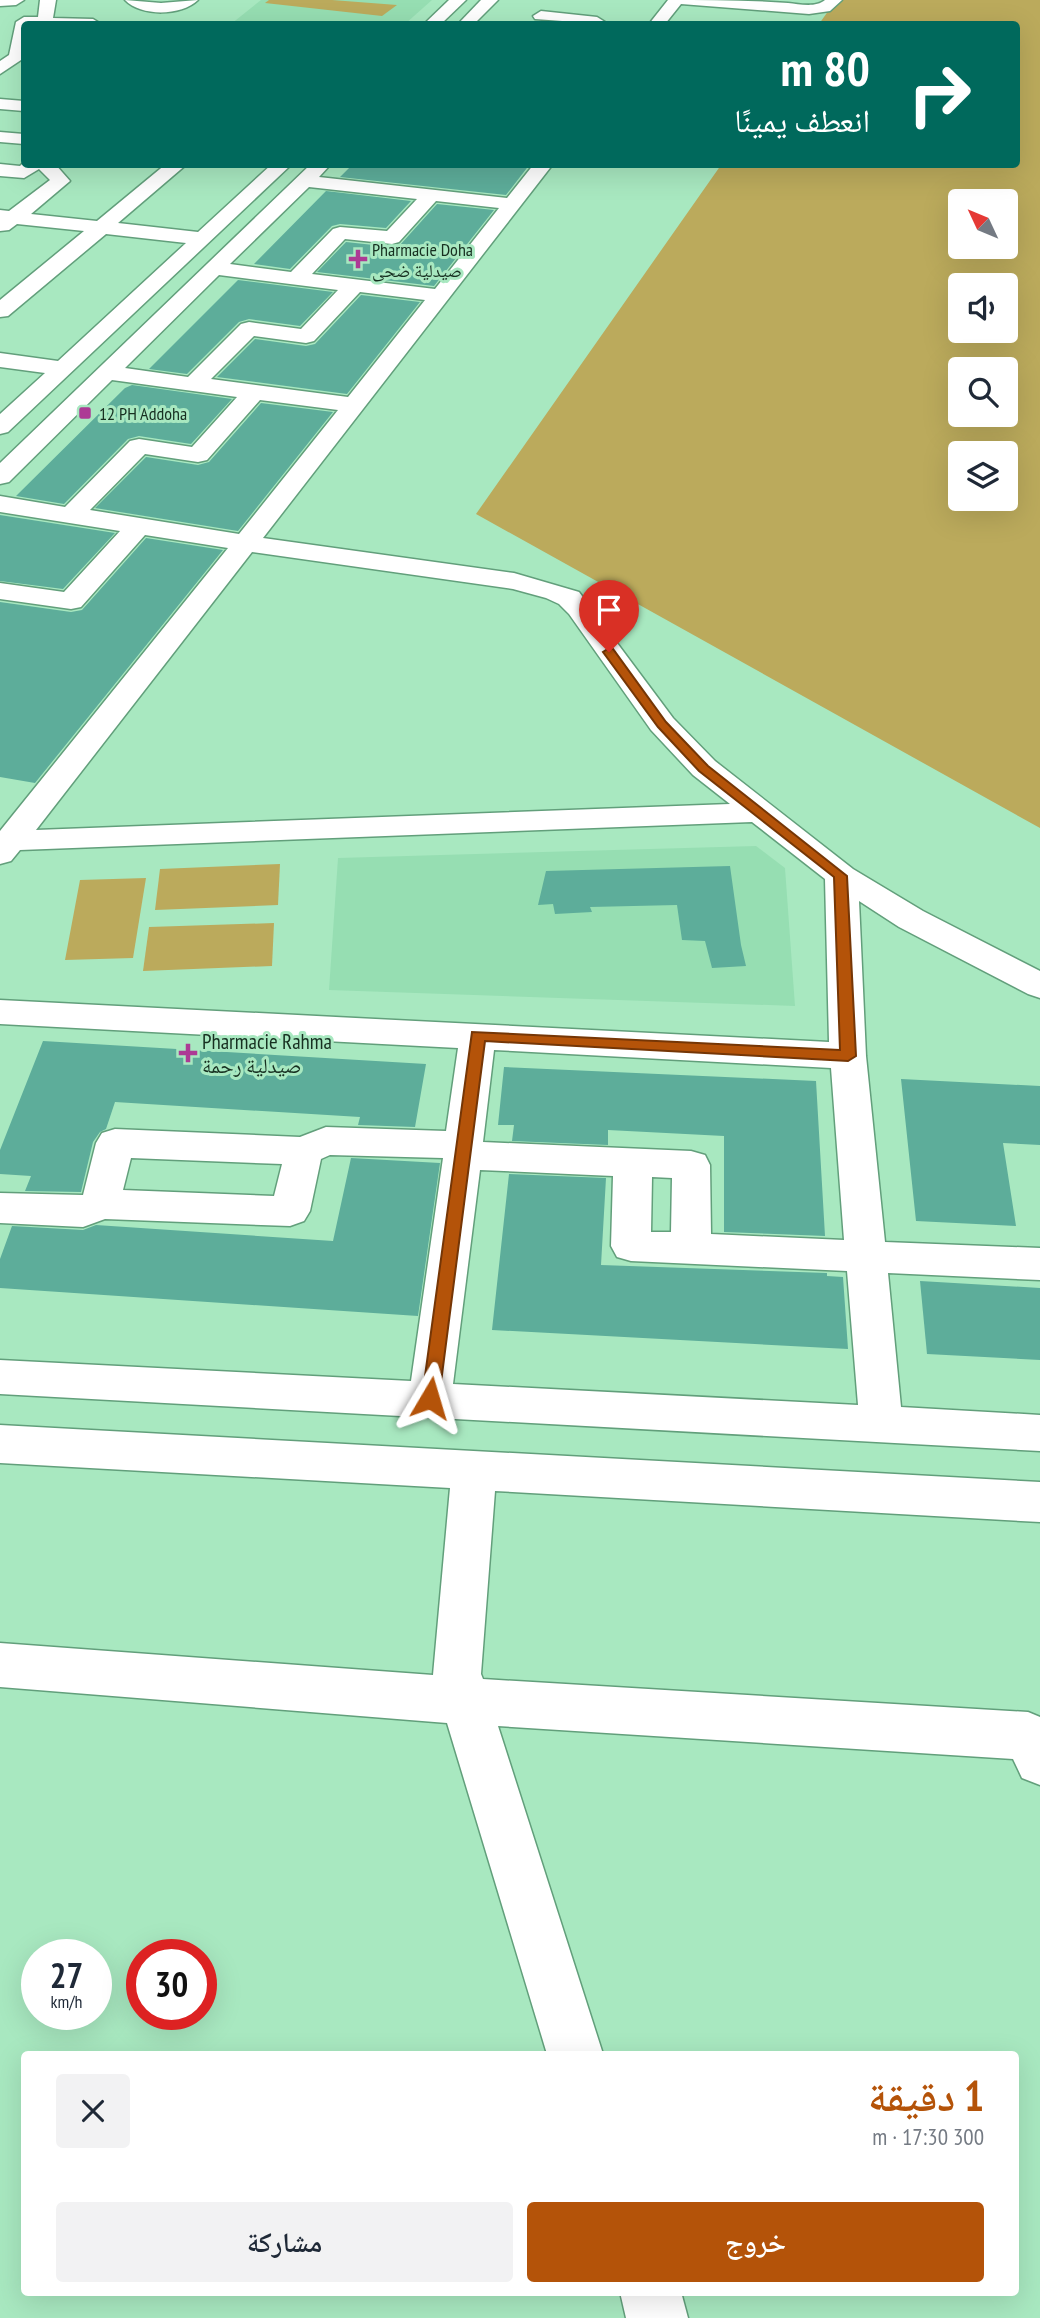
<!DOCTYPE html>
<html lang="ar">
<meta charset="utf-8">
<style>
body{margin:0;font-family:"PT Sans Narrow","Noto Naskh Arabic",sans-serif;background:#f2f2f3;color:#1f2937;direction:rtl;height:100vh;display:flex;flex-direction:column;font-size:26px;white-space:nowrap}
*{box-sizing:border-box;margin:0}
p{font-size:23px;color:#747a83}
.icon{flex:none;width:38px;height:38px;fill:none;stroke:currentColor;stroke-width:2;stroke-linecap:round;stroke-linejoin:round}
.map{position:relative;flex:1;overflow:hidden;direction:ltr}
.panel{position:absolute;left:21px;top:2051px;width:998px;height:245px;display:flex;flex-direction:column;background:#fff;border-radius:7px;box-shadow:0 7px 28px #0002;direction:rtl}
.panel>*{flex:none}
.guide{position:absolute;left:21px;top:21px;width:999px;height:147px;border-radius:7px;box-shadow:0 7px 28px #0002;direction:rtl;background:#00695c;color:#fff;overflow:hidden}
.needle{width:46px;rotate:314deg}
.fabs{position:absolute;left:948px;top:189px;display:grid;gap:14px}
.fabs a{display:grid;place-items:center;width:70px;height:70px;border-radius:7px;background:#fff;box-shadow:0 7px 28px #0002;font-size:35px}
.speed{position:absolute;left:21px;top:1939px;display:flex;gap:14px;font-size:35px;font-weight:700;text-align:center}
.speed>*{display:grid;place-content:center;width:91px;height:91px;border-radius:50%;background:#fff;box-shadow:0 7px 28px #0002;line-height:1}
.speed small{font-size:18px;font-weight:400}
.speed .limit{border:10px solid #d22;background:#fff;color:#111}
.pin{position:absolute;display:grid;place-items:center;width:60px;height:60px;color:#fff;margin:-72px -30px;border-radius:50% 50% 50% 0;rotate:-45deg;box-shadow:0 0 7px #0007}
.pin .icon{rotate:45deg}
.me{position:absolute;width:77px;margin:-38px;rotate:7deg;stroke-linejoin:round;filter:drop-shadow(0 0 5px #0008)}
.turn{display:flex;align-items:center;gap:24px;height:147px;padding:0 35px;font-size:32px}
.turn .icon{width:91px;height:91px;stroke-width:2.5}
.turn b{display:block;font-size:49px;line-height:60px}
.round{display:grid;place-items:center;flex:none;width:74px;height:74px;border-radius:7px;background:#f2f2f3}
.overview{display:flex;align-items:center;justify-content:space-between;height:119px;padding:0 35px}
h1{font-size:42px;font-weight:600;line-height:52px;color:#b45309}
.cta{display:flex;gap:14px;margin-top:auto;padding:14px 35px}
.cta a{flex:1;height:80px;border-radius:7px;background:#b45309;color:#fff;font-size:28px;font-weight:600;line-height:80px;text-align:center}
.cta a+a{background:#f2f2f3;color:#1f2937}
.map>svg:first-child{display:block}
.built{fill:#96deb2}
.green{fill:#bbaa5c;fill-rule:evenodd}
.building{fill:#5dad9a}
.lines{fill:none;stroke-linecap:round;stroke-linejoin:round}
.minor-casing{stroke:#629f7b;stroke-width:3}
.minor{fill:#fff;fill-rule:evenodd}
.route{fill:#b45309;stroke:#753606;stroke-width:2}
.poi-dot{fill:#ad3a95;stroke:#a8e8c0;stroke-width:2.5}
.labels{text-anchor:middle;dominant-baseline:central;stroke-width:6;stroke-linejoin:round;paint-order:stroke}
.far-poi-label{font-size:18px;fill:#173021;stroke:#a8e8c0;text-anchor:start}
.poi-label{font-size:21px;fill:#173021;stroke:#a8e8c0;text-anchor:start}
</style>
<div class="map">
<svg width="1040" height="2318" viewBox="0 0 1040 2318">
<rect width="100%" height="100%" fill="#a8e8c0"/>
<g class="built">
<path d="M261,0H432L405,24H231Z"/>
<path d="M756,846L785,868L795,1006L329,990L338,858Z"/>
</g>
<g class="green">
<path d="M269,0H332L397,5L382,16L265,3Z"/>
<path d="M836,0H1040V828L476,514L721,165L1017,164V24H819ZM961,201H1006V247H961ZM961,285H1006V331H961ZM961,369H1006V415H961ZM961,453H1006V499H961Z"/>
<path d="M280,864L278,905L155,910L160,869Z"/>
<path d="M146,878L133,958L65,960L80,880Z"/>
<path d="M274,923L272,966L143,971L149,927Z"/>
</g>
<g class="building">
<path d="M353,164L490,166L530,164L506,195L340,177Z"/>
<path d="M326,191L411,201L386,228L340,224L332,226L290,269L254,264Z"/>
<path d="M437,204L494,210L434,286L317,272L346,242L392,247L400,245Z"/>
<path d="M238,280L333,292L300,326L249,319L239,322L187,374L149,369Z"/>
<path d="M361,295L420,302L347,394L217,377L255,339L306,346L315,344Z"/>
<path d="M132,385L232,399L191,444L139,436L128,439L64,504L16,496L125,388Z"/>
<path d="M261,403L333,412L238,531L95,508L146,457L198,465L209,462Z"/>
<path d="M0,515L115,533L63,589L0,581Z"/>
<path d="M146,538L223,550L35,783L0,777V602L71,612L82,610Z"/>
<path d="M730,866L741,945L746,966L712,968L705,941L682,940L677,905L590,907L592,912L555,914L553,904L538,905L546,871Z"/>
<path d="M43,1041L426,1064L415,1127L358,1125L360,1117L115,1102L106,1129L100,1132L93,1142L81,1192L25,1191L31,1176L0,1174V1150Z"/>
<path d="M504,1067L816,1081L825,1236L724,1232V1136L608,1130V1145L512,1141L514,1125H498Z"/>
<path d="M901,1079L1040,1086V1145L1003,1143L1016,1226L916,1221Z"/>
<path d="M351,1158L440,1163L418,1316L0,1288V1259L12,1226L83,1230L96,1225L333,1241Z"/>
<path d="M509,1174L606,1178L601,1265L827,1273V1276L843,1277L848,1349L492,1330Z"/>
<path d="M920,1281L1040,1288V1360L927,1354Z"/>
</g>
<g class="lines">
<defs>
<g id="minor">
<path d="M0,0H24L16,5L0,6Z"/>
<path d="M40,0H56L53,18L93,19L101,24H24V58L0,74V61L9,55L16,22L24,17H38Z"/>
<path d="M125,0L161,3L198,0C182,16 141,17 125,0Z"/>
<path d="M449,0H466L441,24H424Z"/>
<path d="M481,0H498L474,24H458Z"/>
<path d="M668,0C708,0 748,0 788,3C799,4 816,8 825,0H842L830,11L809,14L681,4L665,24H649Z"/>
<path d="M541,11L597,17L605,22L603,24L535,19L533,16Z"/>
<path d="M0,99L24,101V111L0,109Z"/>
<path d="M0,132L24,134V144L0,142Z"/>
<path d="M24,162V164H55L70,181L31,214L97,221L166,164H187L118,223L198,232L272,164H292L8,432L0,434V414L45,373L0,367V353L58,361L186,243L106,234L8,316L0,317V300L84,231L17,224L9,230L0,231V210L9,211L50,180L39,169L24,178L0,176V164L20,166Z"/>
<path d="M311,164H331L319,177L507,198L534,164H553L263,538L514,573L579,592L673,718L715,761L853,869L923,911L1040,971V998L1028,994L899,927L859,901L866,1056L885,1242L1040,1248V1280L888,1273L901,1407L1040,1415V1451L0,1394V1360L411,1381L443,1158L330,1155L321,1159L310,1211L304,1221L290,1226L105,1219L83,1227L0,1223V1193L83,1195L96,1143L102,1133L115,1129L300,1137L326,1127L446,1131L458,1048L0,1024V1000L829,1042L825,879L752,822L20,850L11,861L0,864V831L228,548L145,535L81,607L71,609L0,599V583L64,592L120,531L0,512V496L65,507L130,441L139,439L192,447L237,397L112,380L9,482L0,484V463ZM309,187L417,199L387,231L340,227L333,229L291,272L230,264ZM436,201L499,208L435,289L312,274L345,239L392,244L399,242ZM219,275L338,290L301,329L249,322L241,324L188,377L125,368ZM360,292L425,300L348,397L211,379L254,336L306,343L314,341ZM260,400L338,410L239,534L90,510L145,454L198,462L207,460ZM252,552L513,589L546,598L559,604L569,614L651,730L693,775L730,804L36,830ZM494,1050L831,1068L844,1240L711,1234L710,1165L705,1155L691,1151L483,1142ZM131,1158L282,1164L274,1196L123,1190ZM480,1170L613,1176L611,1246L617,1257L631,1261L847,1271L858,1405L453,1384ZM652,1177L672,1178L671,1232H651Z"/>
<path d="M0,1425L1040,1482V1522L495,1491L481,1674L483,1679L1028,1712L1040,1717V1785L1022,1778L1013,1759L498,1726L603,2054H547L447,1723L0,1687V1643L433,1675L450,1488L0,1463Z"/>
<path d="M620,2292H681L688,2318H626Z"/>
</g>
</defs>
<use href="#minor" class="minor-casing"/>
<use href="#minor" class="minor"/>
</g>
<path class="route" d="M609,648L613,649L666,722L708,766L847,876L856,1056L848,1061L485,1041L439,1398L437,1404L430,1406L424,1404L422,1398L472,1032L840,1050L834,877L699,771L658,727L603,652Z"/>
<g class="poi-dot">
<path d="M354.5 248.5h7v7h7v7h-7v7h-7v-7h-7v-7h7z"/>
<rect x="78" y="406" width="14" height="14" rx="3.5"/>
<path d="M184.5 1042.5h7v7h7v7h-7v7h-7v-7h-7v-7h7z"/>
</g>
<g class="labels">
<g class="far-poi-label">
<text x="372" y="249">Pharmacie Doha<tspan x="372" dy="21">صيدلية ضحى</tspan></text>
<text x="99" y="413">12 PH Addoha</text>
</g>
<g class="poi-label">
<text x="202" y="1041">Pharmacie Rahma<tspan x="202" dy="24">صيدلية رحمة</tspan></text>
</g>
</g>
</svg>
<div class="fabs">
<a><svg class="needle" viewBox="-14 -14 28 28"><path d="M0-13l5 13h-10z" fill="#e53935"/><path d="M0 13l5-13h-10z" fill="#747a83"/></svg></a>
<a><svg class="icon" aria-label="sound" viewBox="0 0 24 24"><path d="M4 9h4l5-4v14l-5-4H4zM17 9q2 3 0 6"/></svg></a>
<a><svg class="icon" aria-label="search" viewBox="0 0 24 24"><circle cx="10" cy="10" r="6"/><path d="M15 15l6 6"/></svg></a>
<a><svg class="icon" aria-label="layers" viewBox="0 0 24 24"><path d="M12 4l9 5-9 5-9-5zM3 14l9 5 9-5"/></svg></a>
</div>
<div class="speed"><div>27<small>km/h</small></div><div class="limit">30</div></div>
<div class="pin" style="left:609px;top:652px;background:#d93025"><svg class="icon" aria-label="arrive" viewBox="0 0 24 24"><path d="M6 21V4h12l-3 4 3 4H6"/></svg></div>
<svg class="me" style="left:430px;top:1398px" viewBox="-20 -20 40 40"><path d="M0-17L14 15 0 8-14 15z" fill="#b45309" stroke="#fff" stroke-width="4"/></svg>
<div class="guide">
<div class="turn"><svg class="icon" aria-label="right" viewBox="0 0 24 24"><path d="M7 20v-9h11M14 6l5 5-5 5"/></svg><div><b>80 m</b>انعطف يمينًا</div></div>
</div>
<section class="panel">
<div class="overview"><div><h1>1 دقيقة</h1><p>300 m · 17:30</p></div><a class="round"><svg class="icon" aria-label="close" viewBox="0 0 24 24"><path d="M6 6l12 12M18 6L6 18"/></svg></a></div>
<div class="cta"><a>خروج</a><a>مشاركة</a></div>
</section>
</div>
